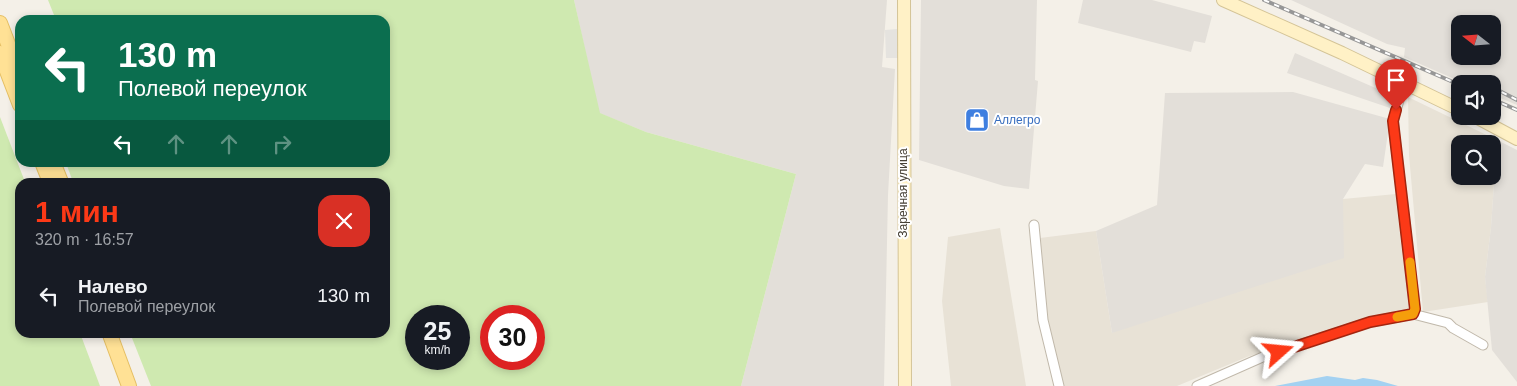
<!DOCTYPE html>
<html lang="ru">
<meta charset="utf-8">
<style>
body{margin:0;font-family:Helvetica,sans-serif;background:#242831;color:#f1f3f6;height:100vh;display:flex;flex-direction:column;font-size:19px;white-space:nowrap}
*{box-sizing:border-box;margin:0}
p{font-size:16px;color:#9ea1a6}
.icon{flex:none;width:28px;height:28px;fill:none;stroke:currentColor;stroke-width:2;stroke-linecap:round;stroke-linejoin:round}
.map{position:relative;flex:1;overflow:hidden}
.drawer{position:absolute;left:15px;top:178px;width:375px;height:160px;display:flex;flex-direction:column;background:#171b24;border-radius:15px;box-shadow:0 2px 8px #0003}
.drawer>*{flex:none}
.hud{position:absolute;left:15px;top:15px;width:375px;height:152px;border-radius:15px;box-shadow:0 2px 8px #0003;background:#0b6e4f;color:#fff;overflow:hidden}
.needle{width:32px;rotate:287deg}
.tools{position:absolute;left:1451px;top:15px;display:grid;gap:10px}
.tools a{display:grid;place-items:center;width:50px;height:50px;border-radius:10px;background:#171b24;box-shadow:0 2px 8px #0003;font-size:25px}
.speed{position:absolute;left:405px;top:305px;display:flex;gap:10px;font-size:25px;font-weight:700;text-align:center}
.speed>*{display:grid;place-content:center;width:65px;height:65px;border-radius:50%;background:#171b24;box-shadow:0 2px 8px #0003;line-height:1}
.speed small{font-size:12px;font-weight:400}
.speed .limit{border:8px solid #d22;background:#fff;color:#111}
.pin{position:absolute;display:grid;place-items:center;width:42px;height:42px;color:#fff;margin:-51px -21px;border-radius:50% 50% 50% 0;rotate:-45deg;box-shadow:0 0 5px #0007}
.pin .icon{rotate:45deg}
.me{position:absolute;width:55px;margin:-28px;rotate:72deg;stroke-linejoin:round;filter:drop-shadow(0 0 4px #0008)}
.turn{display:flex;align-items:center;gap:18px;height:105px;padding:0 20px;font-size:22px}
.turn .icon{width:65px;height:65px;stroke-width:2.5}
.turn b{display:block;font-size:35px;line-height:42px}
.lanes{display:flex;align-items:center;height:48px;padding:0 20px;background:#0003;justify-content:center;gap:25px;direction:ltr}
.lanes .off{opacity:.35}
.round{display:grid;place-items:center;flex:none;width:52px;height:52px;border-radius:15px;background:#242831}
.summary{display:flex;align-items:center;justify-content:space-between;height:85px;padding:0 20px}
h1{font-size:30px;font-weight:600;line-height:38px;color:#fc3917}
ul{padding:0;list-style:none}
li{display:flex;align-items:center;gap:15px;height:65px;padding:0 20px}
li div{flex:1}
li b{display:block;font-size:19px}
li em{font-style:normal}
.map>svg:first-child{display:block}
.residential{fill:#e8e2d6;fill-rule:evenodd}
.industrial{fill:#e3dfd9;fill-rule:evenodd}
.green{fill:#cfe9b0;fill-rule:evenodd}
.parking{fill:#e5e3df}
.water{fill:#a3d1f1}
.lines{fill:none;stroke-linecap:round;stroke-linejoin:round}
.street-casing{stroke:#c0b8aa;stroke-width:11}
.secondary-casing{stroke:#d4c497;stroke-width:14}
.primary-casing{stroke:#e5bf64;stroke-width:16}
.street{stroke:#fff;stroke-width:9}
.secondary{stroke:#fff1c6;stroke-width:12}
.primary{stroke:#ffe195;stroke-width:14}
.rail-casing{stroke:#979797;stroke-width:4}
.rail{stroke:#fff;stroke-width:2;stroke-dasharray:5.5;stroke-linecap:butt}
.route-casing{stroke:#a4250f;stroke-width:12}
.route{stroke:#fc3917;stroke-width:9}
.slow{stroke:#f59e0b;stroke-width:9}
.labels{text-anchor:middle;dominant-baseline:central;stroke-width:4;stroke-linejoin:round;paint-order:stroke}
.shop-label{font-size:12px;fill:#366cbe;stroke:#fff;text-anchor:start}
.street-label{font-size:12px;fill:#474136;stroke:#fff}
</style>
<div class="map">
<svg width="1517" height="386" viewBox="0 0 1517 386">
<rect width="100%" height="100%" fill="#f4f0e8"/>
<g class="residential">
<path d="M1408,97L1497,140L1491,227L1485,277L1488,302L1423,312L1409,155ZM1460,144H1492V176H1460Z"/>
<path d="M1396,194L1401,244L1411,309L1342,325L1247,357L1177,386H1064L1047,316L1040,238L1096,231L1112,333L1343,199Z"/>
<path d="M1000,228L1026,386H951L942,301L948,237Z"/>
</g>
<g class="industrial">
<path d="M574,0H887L882,67L895,69L888,195L884,386H741L796,174L646,132L599,113Z"/>
<path d="M921,0H1037L1035,80L1038,81L1029,189L1004,186L919,160Z"/>
<path d="M1083,0H1152L1212,16L1205,43L1194,41L1191,52L1078,23Z"/>
<path d="M1291,0H1517V105L1493,95L1492,84H1466L1404,57L1405,48L1387,44ZM1460,24H1492V56H1460Z"/>
<path d="M1295,53L1394,96L1390,108L1287,73Z"/>
<path d="M1293,92L1390,119L1383,167L1365,164L1343,199L1344,258L1112,333L1096,231L1157,205L1165,93Z"/>
<path d="M1497,140L1517,150V382L1492,350L1485,277L1491,227Z"/>
</g>
<g class="green">
<path d="M48,0H574L600,113L646,132L796,174L741,386H151L130,333L385,332V182H73L66,163L385,162V20H56ZM416,316H459V359H416ZM491,316H534V359H491Z"/>
<path d="M0,117L25,182H20V332L80,333L100,386H0Z"/>
</g>
<path class="parking" d="M897,29L898,58H886L885,30Z"/>
<path class="water" d="M1327,376L1355,380L1363,378L1377,380L1398,386H1275Z"/>
<g class="lines">
<defs>
<g id="street">
<path d="M1404,83L1393,121L1415,309L1413,314"/>
<path d="M1034,225L1043,320L1059,386"/>
<path d="M1197,386L1265,356L1370,322L1413,314L1448,323L1453,328L1483,345"/>
</g>
<g id="secondary">
<path d="M904,0L905,386"/>
<path d="M1223,0L1342,53L1460,110"/>
<path d="M1474,116L1517,139"/>
</g>
<g id="primary">
<path d="M0,23L20,75"/>
<path d="M0,53L20,105"/>
<path d="M42,162L50,182"/>
<path d="M53,162L61,182"/>
<path d="M109,332L129,386"/>
</g>
</defs>
<use href="#street" class="street-casing"/>
<use href="#secondary" class="secondary-casing"/>
<use href="#primary" class="primary-casing"/>
<use href="#street" class="street"/>
<use href="#secondary" class="secondary"/>
<use href="#primary" class="primary"/>
<defs>
<g id="rail">
<path d="M1264,0L1460,85"/>
<path d="M1492,87L1517,100"/>
<path d="M1492,99L1517,110"/>
</g>
</defs>
<use href="#rail" class="rail-casing"/>
<use href="#rail" class="rail"/>
</g>
<g class="lines">
<defs>
<path id="route" d="M1279,352L1370,322L1413,314L1415,309L1393,121L1396,110"/>
</defs>
<use href="#route" class="route-casing"/>
<use href="#route" class="route"/>
<path class="slow" d="M1397,317L1413,314L1415,309L1410,262"/>
</g>
<defs>
<symbol id="shop-square" viewBox="-11 -11 22 22"><rect x="-9" y="-9" width="18" height="18" rx="4" fill="#3f7fe0" stroke="#fff"/><path d="M-5-2.5h2.3a2.7 3.5 0 0 1 5.4 0H5L5.5 6h-11ZM-1.5-2.5h3a1.5 2.3 0 0 0-3 0Z" fill="#fff"/></symbol>
</defs>
<g fill-rule="evenodd">
<use href="#shop-square" x="963" y="106" width="28" height="28"/>
</g>
<g class="labels">
<g class="shop-label">
<text x="994" y="120">Аллегро</text>
</g>
<g class="street-label">
<text transform="translate(903 193) rotate(-90)">Заречная улица</text>
</g>
</g>
</svg>
<div class="tools">
<a><svg class="needle" viewBox="-14 -14 28 28"><path d="M0-13l5 13h-10z" fill="#e53935"/><path d="M0 13l5-13h-10z" fill="#9ea1a6"/></svg></a>
<a><svg class="icon" aria-label="sound" viewBox="0 0 24 24"><path d="M4 9h4l5-4v14l-5-4H4zM17 9q2 3 0 6"/></svg></a>
<a><svg class="icon" aria-label="search" viewBox="0 0 24 24"><circle cx="10" cy="10" r="6"/><path d="M15 15l6 6"/></svg></a>
</div>
<div class="speed"><div>25<small>km/h</small></div><div class="limit">30</div></div>
<div class="pin" style="left:1396px;top:110px;background:#d93025"><svg class="icon" aria-label="arrive" viewBox="0 0 24 24"><path d="M6 21V4h12l-3 4 3 4H6"/></svg></div>
<svg class="me" style="left:1279px;top:352px" viewBox="-20 -20 40 40"><path d="M0-17L14 15 0 8-14 15z" fill="#fc3917" stroke="#fff" stroke-width="4"/></svg>
<div class="hud">
<div class="turn"><svg class="icon" aria-label="left" viewBox="0 0 24 24"><path d="M17 20v-9H6M10 6l-5 5 5 5"/></svg><div><b>130 m</b>Полевой переулок</div></div>
<div class="lanes"><svg class="icon" aria-label="left" viewBox="0 0 24 24"><path d="M17 20v-9H6M10 6l-5 5 5 5"/></svg><svg class="icon off" aria-label="ahead" viewBox="0 0 24 24"><path d="M12 20V5M6 11l6-6 6 6"/></svg><svg class="icon off" aria-label="ahead" viewBox="0 0 24 24"><path d="M12 20V5M6 11l6-6 6 6"/></svg><svg class="icon off" aria-label="right" viewBox="0 0 24 24"><path d="M7 20v-9h11M14 6l5 5-5 5"/></svg></div>
</div>
<section class="drawer">
<div class="summary"><div><h1>1 мин</h1><p>320 m · 16:57</p></div><a class="round" style="background:#d93025;color:#fff"><svg class="icon" aria-label="close" viewBox="0 0 24 24"><path d="M6 6l12 12M18 6L6 18"/></svg></a></div>
<ul>
<li><svg class="icon" aria-label="left" viewBox="0 0 24 24"><path d="M17 20v-9H6M10 6l-5 5 5 5"/></svg><div><b>Налево</b><p>Полевой переулок</p></div><em>130 m</em></li>
</ul>
</section>
</div>
